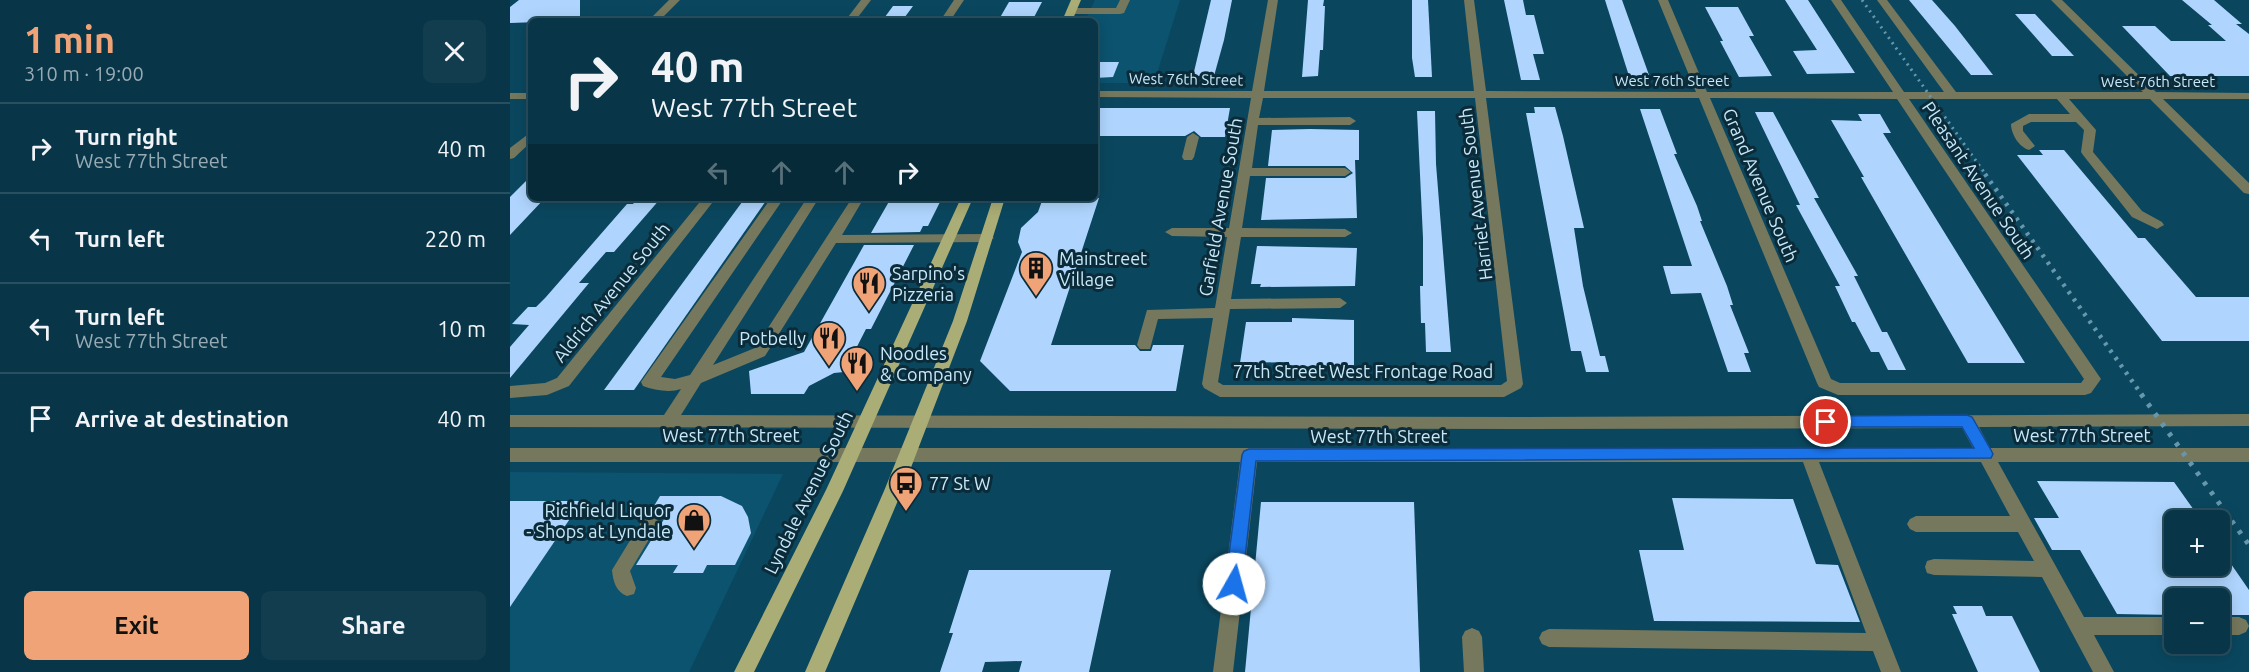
<!DOCTYPE html>
<meta charset="utf-8">
<style>
body{margin:0;font-family:Ubuntu,sans-serif;background:#113d4e;color:#f1f3f6;height:100vh;display:flex;flex-direction:column;font-size:22px;white-space:nowrap}
*{box-sizing:border-box;margin:0}
p{font-size:20px;color:#98abb4}
.icon{flex:none;width:33px;height:33px;fill:none;stroke:currentColor;stroke-width:2;stroke-linecap:round;stroke-linejoin:round}
.map{position:relative;flex:1;overflow:hidden}
.drawer{display:flex;flex-direction:column;background:#083547;width:510px}
.drawer>*{flex:none}
.top-card{position:absolute;left:18px;top:18px;width:570px;height:183px;border-radius:9px;box-shadow:0 3px 15px #0003,0 0 0 2px #295060;background:#083547;color:#f1f3f6;overflow:hidden}
.buttons{position:absolute;left:1654px;top:510px;display:grid;gap:12px}
.buttons a{display:grid;place-items:center;width:66px;height:66px;border-radius:9px;background:#083547;box-shadow:0 3px 15px #0003,0 0 0 2px #295060;font-size:30px}
.pin{position:absolute;display:grid;place-items:center;width:51px;height:51px;color:#fff;margin:-26px;border:3px solid #fff;border-radius:50%;box-shadow:0 2px 6px #0007}
.me{position:absolute;width:66px;margin:-33px;rotate:7deg;stroke-linejoin:round;filter:drop-shadow(0 0 4px #0008)}
.turn{display:flex;align-items:center;gap:21px;height:126px;padding:0 24px;font-size:27px}
.turn .icon{width:78px;height:78px;stroke-width:2.5}
.turn b{display:block;font-size:42px;line-height:51px}
.lanes{display:flex;align-items:center;height:57px;padding:0 24px;background:#0003;justify-content:center;gap:30px;direction:ltr}
.lanes .off{opacity:.35}
.round{display:grid;place-items:center;flex:none;width:63px;height:63px;border-radius:9px;background:#113d4e}
.head{display:flex;align-items:center;justify-content:space-between;height:102px;padding:0 24px}
h1{font-size:36px;font-weight:600;line-height:45px;color:#efa377}
.button{display:flex;gap:12px;margin-top:auto;padding:12px 24px}
.button a{flex:1;height:69px;border-radius:9px;background:#efa377;color:#111;font-size:24px;font-weight:600;line-height:69px;text-align:center}
.button a+a{background:#113d4e;color:#f1f3f6}
ul{padding:0;list-style:none}
li{display:flex;align-items:center;gap:18px;height:90px;padding:0 24px;border-top:2px solid #295060}
li div{flex:1}
li b{display:block;font-size:22px}
li em{font-style:normal}
main{display:flex;flex:1;min-height:0}
.map>svg:first-child{display:block}
.built{fill:#0b536f}
.building{fill:#afd5fe}
.lines{fill:none;stroke-linecap:round;stroke-linejoin:round}
.minor{fill:#76785d;fill-rule:evenodd}
.major{fill:#aaad75;fill-rule:evenodd}
.rail-far2{stroke:#6697ac;stroke-width:3;stroke-dasharray:2 4.5;stroke-linecap:butt}
.rail-far1{stroke:#6697ac;stroke-width:4.5;stroke-dasharray:3 6;stroke-linecap:butt}
.rail{stroke:#6697ac;stroke-width:5;stroke-dasharray:4 8;stroke-linecap:butt}
.route{fill:#1a73e8;stroke:#114b97;stroke-width:1.5}
.labels{text-anchor:middle;dominant-baseline:central;stroke-width:6;stroke-linejoin:round;paint-order:stroke}
.far-street-label{font-size:15px;fill:#c6e9fb;stroke:#0c2b39}
.street-label{font-size:18px;fill:#c6e9fb;stroke:#0c2b39}
.poi-label{font-size:18px;fill:#c6e9fb;stroke:#0c2b39;text-anchor:start}
</style>
<main>
<section class="drawer">
<div class="head"><div><h1>1 min</h1><p>310 m · 19:00</p></div><a class="round"><svg class="icon" aria-label="close" viewBox="0 0 24 24"><path d="M6 6l12 12M18 6L6 18"/></svg></a></div>
<ul>
<li><svg class="icon" aria-label="right" viewBox="0 0 24 24"><path d="M7 20v-9h11M14 6l5 5-5 5"/></svg><div><b>Turn right</b><p>West 77th Street</p></div><em>40 m</em></li>
<li><svg class="icon" aria-label="left" viewBox="0 0 24 24"><path d="M17 20v-9H6M10 6l-5 5 5 5"/></svg><div><b>Turn left</b></div><em>220 m</em></li>
<li><svg class="icon" aria-label="left" viewBox="0 0 24 24"><path d="M17 20v-9H6M10 6l-5 5 5 5"/></svg><div><b>Turn left</b><p>West 77th Street</p></div><em>10 m</em></li>
<li><svg class="icon" aria-label="arrive" viewBox="0 0 24 24"><path d="M6 21V4h12l-3 4 3 4H6"/></svg><div><b>Arrive at destination</b></div><em>40 m</em></li>
</ul>
<div class="button"><a>Exit</a><a>Share</a></div>
</section>
<div class="map">
<svg width="1739" height="672" viewBox="0 0 1739 672">
<rect width="100%" height="100%" fill="#0a475f"/>
<g class="built">
<path d="M585,0H670L644,83H585V21H575Z"/>
<path d="M0,472L273,474L179,672H0Z"/>
</g>
<g class="building">
<path d="M9,0H70V18H62L58,21L0,23V7Z"/>
<path d="M701,0H722L714,40L704,76H683Z"/>
<path d="M798,0H814L813,6H815L813,50H810L808,76L792,77Z"/>
<path d="M902,0H918L922,77H905L902,58Z"/>
<path d="M994,0H1013L1016,15H1024L1034,54H1023L1030,80H1011Z"/>
<path d="M1095,0H1112L1139,75L1119,76Z"/>
<path d="M1275,0H1298L1345,73L1297,74L1283,51L1307,50Z"/>
<path d="M1399,0H1422L1445,26L1483,75H1461Z"/>
<path d="M1672,0H1704L1732,24H1726L1739,34V76H1660L1612,26H1645L1661,41H1716L1698,25H1702Z"/>
<path d="M499,2H532L522,21H488Z"/>
<path d="M383,6H403L392,21H372Z"/>
<path d="M1195,7H1228L1244,36H1239L1262,76L1229,77L1210,41H1213Z"/>
<path d="M1505,14H1525L1564,56H1542Z"/>
<path d="M585,62H609L603,77L585,78Z"/>
<path d="M1024,107H1045L1053,136L1074,228H1064L1073,286L1090,356H1095L1099,372H1076L1071,351H1061L1016,113H1025Z"/>
<path d="M585,108H720L715,137H691L684,131L675,136H585Z"/>
<path d="M1130,109H1150L1167,154H1164L1187,206L1192,221H1190L1217,286L1223,305H1220L1239,353H1234L1241,372H1218L1191,293L1161,294L1153,266H1182Z"/>
<path d="M907,111H925L926,164L941,352H916L915,323H911L910,286H913V238Z"/>
<path d="M1245,112H1263L1309,198H1304L1348,276H1344L1372,332H1377L1396,370H1378L1369,352H1361L1345,322H1342L1325,286H1330L1286,205H1290Z"/>
<path d="M1348,114H1370L1381,133H1373L1515,363H1458L1351,177H1354L1321,120L1352,121Z"/>
<path d="M800,129L849,130V160H845L847,218L751,220L756,178H835L843,173L835,166H758L762,130Z"/>
<path d="M1529,150H1554L1628,238H1635L1686,297H1739V341H1652L1507,155H1533Z"/>
<path d="M21,176V198H35L0,235V197Z"/>
<path d="M128,198H151L104,252H96L69,283H79L0,378V347L19,325L2,324L18,307H26L36,297L117,204H123Z"/>
<path d="M235,198H258L124,390H94Z"/>
<path d="M381,198H432L418,226H413L410,232L361,233Z"/>
<path d="M533,198H589L541,345H625L630,351H641L643,345H674L666,391H500L470,361L512,252L508,242L511,228L528,212Z"/>
<path d="M354,245H404L361,329H356L334,372L324,373L299,386L294,394H241L239,371L294,352Z"/>
<path d="M747,246L847,248L845,286L750,287L751,284H741Z"/>
<path d="M782,318L844,320V365L779,367V362L730,363L736,322H782Z"/>
<path d="M1527,481L1664,482L1691,520H1665V566H1710V548L1739,590V615H1710V598H1665V615L1607,614L1570,550H1542L1524,518H1549Z"/>
<path d="M150,496H211L232,506L238,517L241,533L225,565H197L193,573H163L168,565H126L156,516H149L141,511Z"/>
<path d="M1162,498L1283,499L1306,564L1328,565L1350,622L1144,621L1129,550H1174Z"/>
<path d="M0,501H72L0,607Z"/>
<path d="M751,502H904L910,672H735Z"/>
<path d="M459,570H601L579,672H509L512,661L475,662L472,672H430L443,633H439Z"/>
<path d="M1443,606H1472L1476,616H1502L1530,672H1468L1442,614H1447Z"/>
</g>
<g class="lines">
<g class="minor">
<path d="M159,0H170L149,21H138Z"/>
<path d="M351,0H361L345,21H335Z"/>
<path d="M444,0H454L440,21H430Z"/>
<path d="M610,0H620L614,13L610,14H561L556,11L561,8H606Z"/>
<path d="M758,0H768L754,91H964L954,0H964L976,91L1186,92L1148,0H1158L1197,92H1383L1321,0H1331L1394,92H1434L1367,0H1377L1446,92H1633L1541,0H1552L1646,92L1739,93V99H1653L1739,183V194L1734,193L1640,99H1559L1586,130L1583,152L1632,211L1652,222L1654,225L1647,229L1622,217L1573,155L1571,152L1574,130L1566,122H1521L1513,126V131L1525,146L1519,150C1509,147 1501,134 1501,124L1519,114H1560L1547,99H1399L1591,379L1581,393L1575,395H1328L1309,387L1307,383L1189,98H976L1013,384L1011,388L994,397H710L694,388L692,384L703,318L648,319L640,349H630L627,345L637,310L705,308L717,237L662,236L655,232L662,228H719L741,98L585,97V91H742ZM753,98H965L997,381L991,385H713L708,382L720,309L830,308L837,303L830,298L721,299L731,237H835L842,233L835,229L732,228L740,176H835L841,172L835,168H742L748,125H840L846,121L840,117L749,118ZM1200,98L1387,99L1574,379L1571,383H1330L1321,379Z"/>
<rect x="0" y="93" width="21" height="6"/>
<path d="M21,132V142L4,158L0,159V148Z"/>
<path d="M683,133L689,137L684,157L682,160H674L672,157L677,137Z"/>
<path d="M193,198H206L59,386L37,395L0,398V386L35,383L47,378Z"/>
<path d="M261,198H274L151,377L165,379L180,375L297,198H309L203,365L245,348L342,198H354L332,235L477,234L484,238L477,242L326,243L255,356L191,383L171,415L1012,417L1739,414V426L1469,427L1480,448H1739V462H1488L1574,617H1665V635H1584L1604,672H1583L1532,577L1424,575L1417,573L1415,567L1417,561L1424,559L1524,561L1508,532H1406L1400,529L1397,524L1400,519L1406,516H1500L1471,462H1309L1391,672H1371L1363,651L1039,647L1032,644L1029,638L1032,632L1039,629L1356,633L1293,462H747L723,672H703L730,462H0V448H1463L1452,428L1012,429L0,427V415H154L171,389C160,393 144,390 133,386L131,382Z"/>
<path d="M141,513L147,516L150,521L120,571L126,588L124,594L117,596C106,592 103,581 102,570L135,516Z"/>
<path d="M1710,617H1729L1736,620L1739,626L1736,632L1729,635H1710Z"/>
<path d="M962,628L969,631L972,637L974,672H954L952,637L955,631Z"/>
</g>
<g class="major">
<path d="M561,0H571L562,21H552Z"/>
<path d="M451,198H463L333,491L244,672H224L316,490Z"/>
<path d="M483,198H495L457,321L392,491L315,672H295L374,491L443,321Z"/>
</g>
<path class="rail-far2" d="M1352,0L1476,175"/>
<path class="rail-far1" d="M1475,174L1632,395"/>
<path class="rail" d="M1631,394L1739,545"/>
</g>
<path class="route" d="M1457,415L1462,417L1481,450L1483,454L1481,458L746,461L732,584L730,589L724,591L718,589L715,584L732,455L734,451L739,449L1464,448L1452,427H1316L1311,426L1309,422L1311,417L1316,416Z"/>
<defs>
<symbol id="building-pin" viewBox="-11 -11 22 30"><path d="M0 17L-7.5 6A9.5 9.5 0 1 1 7.5 6Z" fill="#efa377" stroke="#0c2b39"/><path d="M-4-6H4V6H1V3H-1V6H-4ZM-2.5-4.3h1.7v1.8h-1.7ZM.8-4.3h1.7v1.8H.8ZM-2.5-1h1.7V.8h-1.7ZM.8-1h1.7V.8H.8Z" fill="#111"/></symbol>
<symbol id="restaurant-pin" viewBox="-11 -11 22 30"><path d="M0 17L-7.5 6A9.5 9.5 0 1 1 7.5 6Z" fill="#efa377" stroke="#0c2b39"/><path d="M-5-6h1v4h1v-4h1v4h1v-4h1v5L-1.5 .5V6h-2V.5L-5-1ZM5-6V6H3V1.5H1.5Q1.5-4 5-6Z" fill="#111"/></symbol>
<symbol id="bus-pin" viewBox="-11 -11 22 30"><path d="M0 17L-7.5 6A9.5 9.5 0 1 1 7.5 6Z" fill="#efa377" stroke="#0c2b39"/><path d="M-5-6H5V4H4V6H2V4H-2V6H-4V4H-5ZM-3.5-4V0h7V-4ZM-3.5 1.2v1.5H-2V1.2ZM2 1.2v1.5H3.5V1.2Z" fill="#111"/></symbol>
<symbol id="shop-pin" viewBox="-11 -11 22 30"><path d="M0 17L-7.5 6A9.5 9.5 0 1 1 7.5 6Z" fill="#efa377" stroke="#0c2b39"/><path d="M-5-2.5h2.3a2.7 3.5 0 0 1 5.4 0H5L5.5 6h-11ZM-1.5-2.5h3a1.5 2.3 0 0 0-3 0Z" fill="#111"/></symbol>
</defs>
<g fill-rule="evenodd">
<use href="#building-pin" x="507" y="249" width="38" height="52"/>
<use href="#restaurant-pin" x="340" y="264" width="38" height="52"/>
<use href="#restaurant-pin" x="300" y="319" width="38" height="52"/>
<use href="#restaurant-pin" x="328" y="344" width="38" height="52"/>
<use href="#bus-pin" x="377" y="464" width="38" height="52"/>
<use href="#shop-pin" x="165" y="501" width="38" height="52"/>
</g>
<g class="labels">
<g class="far-street-label">
<text transform="translate(676 79) rotate(1)">West 76th Street</text>
<text x="1162" y="80">West 76th Street</text>
<text x="1648" y="81">West 76th Street</text>
</g>
<g class="street-label">
<text transform="translate(1469 180) rotate(56)">Pleasant Avenue South</text>
<text transform="translate(1251 185) rotate(67)">Grand Avenue South</text>
<text transform="translate(965 194) rotate(-97)">Harriet Avenue South</text>
<text transform="translate(710 207) rotate(-80)">Garfield Avenue South</text>
<text transform="translate(101 292) rotate(-51)">Aldrich Avenue South</text>
<text x="853" y="371">77th Street West Frontage Road</text>
<text x="221" y="435">West 77th Street</text>
<text x="1572" y="435">West 77th Street</text>
<text x="869" y="436">West 77th Street</text>
<text transform="translate(298 492) rotate(-64)">Lyndale Avenue South</text>
</g>
<g class="poi-label">
<text x="549" y="258">Mainstreet<tspan x="549" dy="21">Village</tspan></text>
<text x="382" y="273">Sarpino's<tspan x="382" dy="21">Pizzeria</tspan></text>
<text x="296" y="338" text-anchor="end">Potbelly</text>
<text x="370" y="353">Noodles<tspan x="370" dy="21">&amp; Company</tspan></text>
<text x="419" y="483">77 St W</text>
<text x="161" y="510" text-anchor="end">Richfield Liquor<tspan x="161" dy="21">- Shops at Lyndale</tspan></text>
</g>
</g>
</svg>
<div class="buttons">
<a>+</a>
<a>−</a>
</div>
<div class="pin" style="left:1316px;top:422px;background:#d93025"><svg class="icon" aria-label="arrive" viewBox="0 0 24 24"><path d="M6 21V4h12l-3 4 3 4H6"/></svg></div>
<svg class="me" style="left:724px;top:584px" viewBox="-20 -20 40 40"><circle r="19" fill="#fff"/><path d="M0-13L10 11 0 6-10 11z" fill="#1a73e8"/></svg>
<div class="top-card">
<div class="turn"><svg class="icon" aria-label="right" viewBox="0 0 24 24"><path d="M7 20v-9h11M14 6l5 5-5 5"/></svg><div><b>40 m</b>West 77th Street</div></div>
<div class="lanes"><svg class="icon off" aria-label="left" viewBox="0 0 24 24"><path d="M17 20v-9H6M10 6l-5 5 5 5"/></svg><svg class="icon off" aria-label="ahead" viewBox="0 0 24 24"><path d="M12 20V5M6 11l6-6 6 6"/></svg><svg class="icon off" aria-label="ahead" viewBox="0 0 24 24"><path d="M12 20V5M6 11l6-6 6 6"/></svg><svg class="icon" aria-label="right" viewBox="0 0 24 24"><path d="M7 20v-9h11M14 6l5 5-5 5"/></svg></div>
</div>
</div>
</main>
